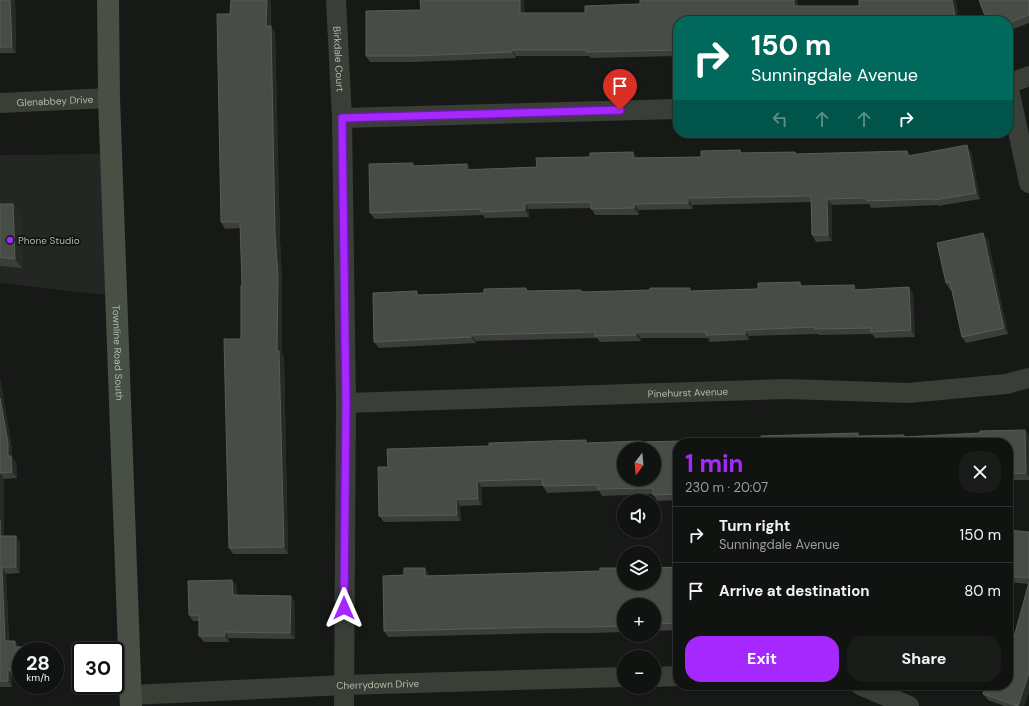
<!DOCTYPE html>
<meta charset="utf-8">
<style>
body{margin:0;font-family:"DM Sans",sans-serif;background:#1a1c1a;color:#f1f3f6;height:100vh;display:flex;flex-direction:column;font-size:15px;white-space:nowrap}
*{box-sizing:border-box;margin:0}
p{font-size:13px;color:#9c9e9f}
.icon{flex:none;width:22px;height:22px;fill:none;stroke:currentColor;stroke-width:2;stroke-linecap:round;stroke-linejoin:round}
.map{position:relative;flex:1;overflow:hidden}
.panel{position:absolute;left:673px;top:438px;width:340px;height:252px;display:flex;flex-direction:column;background:#111311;border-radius:16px;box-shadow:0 1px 3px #0004,0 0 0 1px #303231}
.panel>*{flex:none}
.hud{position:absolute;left:673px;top:16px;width:340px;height:122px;border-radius:16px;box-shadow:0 1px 3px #0004,0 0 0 1px #303231;background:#00695c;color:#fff;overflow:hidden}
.needle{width:26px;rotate:196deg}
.tools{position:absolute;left:617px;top:442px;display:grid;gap:8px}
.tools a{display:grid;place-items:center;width:44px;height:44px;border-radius:50%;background:#111311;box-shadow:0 1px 3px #0004,0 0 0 1px #303231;font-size:20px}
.speed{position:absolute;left:12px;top:642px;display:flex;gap:8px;font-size:20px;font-weight:700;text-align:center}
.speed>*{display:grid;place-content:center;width:52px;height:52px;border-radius:50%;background:#111311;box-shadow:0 1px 3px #0004,0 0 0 1px #303231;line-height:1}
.speed small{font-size:10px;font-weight:400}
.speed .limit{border:2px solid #111;border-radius:6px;background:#fff;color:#111}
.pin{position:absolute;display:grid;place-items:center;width:34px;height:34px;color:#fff;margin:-41px -17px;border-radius:50% 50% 50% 0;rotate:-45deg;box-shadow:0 0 4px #0007}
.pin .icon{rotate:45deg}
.me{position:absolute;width:44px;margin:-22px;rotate:0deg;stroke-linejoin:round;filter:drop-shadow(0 0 3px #0008)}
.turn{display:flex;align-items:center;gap:14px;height:84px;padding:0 12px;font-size:18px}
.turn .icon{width:52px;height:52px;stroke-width:2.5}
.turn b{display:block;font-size:28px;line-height:34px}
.lanes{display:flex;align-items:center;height:38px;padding:0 12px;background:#0003;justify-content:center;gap:20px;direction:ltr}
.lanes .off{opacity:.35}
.round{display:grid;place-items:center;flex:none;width:42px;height:42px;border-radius:16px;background:#1a1c1a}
.head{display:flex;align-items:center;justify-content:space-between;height:68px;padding:0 12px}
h1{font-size:24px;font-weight:700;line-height:30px;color:#a529ff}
.primary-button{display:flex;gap:8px;margin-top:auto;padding:8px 12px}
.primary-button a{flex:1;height:46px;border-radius:16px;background:#a529ff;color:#fff;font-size:16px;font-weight:700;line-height:46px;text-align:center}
.primary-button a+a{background:#1a1c1a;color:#f1f3f6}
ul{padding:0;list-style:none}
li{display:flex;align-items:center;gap:12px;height:56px;padding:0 12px;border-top:1px solid #303231}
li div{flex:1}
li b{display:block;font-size:15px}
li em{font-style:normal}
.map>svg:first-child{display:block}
.built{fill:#232623}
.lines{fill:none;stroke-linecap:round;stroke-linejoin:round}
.street{stroke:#393e37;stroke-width:20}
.secondary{stroke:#484f45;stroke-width:22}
.wall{fill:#3b3e3a}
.shaded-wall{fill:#272a27}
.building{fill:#474c46;stroke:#585d55;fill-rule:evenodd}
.route-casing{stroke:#6b1ba6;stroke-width:10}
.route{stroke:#a529ff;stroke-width:7}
.poi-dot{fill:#a529ff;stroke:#121412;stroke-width:1.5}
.labels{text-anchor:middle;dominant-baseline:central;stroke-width:3.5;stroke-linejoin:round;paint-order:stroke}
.street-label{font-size:10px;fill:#afbaa8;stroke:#121412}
.poi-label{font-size:10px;fill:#afbaa8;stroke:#121412;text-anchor:start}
</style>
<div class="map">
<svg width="1029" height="706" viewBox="0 0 1029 706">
<rect width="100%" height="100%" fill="#171917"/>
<path class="built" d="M103,154L105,295L0,283V155Z"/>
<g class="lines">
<g class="street">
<path id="s1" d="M336,0L342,118L346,403L344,706"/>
<path d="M1008,84L1029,183"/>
<path d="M1008,84L1029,76"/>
<path id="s2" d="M0,103L109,98"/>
<path d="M342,118L678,109"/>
<path id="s3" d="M346,403L787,389L908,393L1006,384L1029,378"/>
<path d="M654,677L678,676"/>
<path d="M860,685L909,706"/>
<path id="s4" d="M131,695L344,685L624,677"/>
</g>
<path class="secondary" id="s5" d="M108,0L109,98L131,706"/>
</g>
<g class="wall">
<path d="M0,0H15L16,53H0Z"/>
<path d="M231,0H271V26L275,33L280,241L282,282V354L284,357L288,554H233L229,548L241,339L242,285L240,228L225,229L221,222Z"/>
<path d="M524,0V13H585L640,4V0H798V6H859L956,0L678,21V56L591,58L589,56H516V58L415,62H370L366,56L421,10Z"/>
<path d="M1029,0V23L1008,31V21Z"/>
<path d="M740,150L742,153L795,152L796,154L911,156L971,152L980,199L938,206L937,205L871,208L869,204L832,205V241L816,242L812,235L811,202L692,205L693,209L639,210V215H595L591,208L529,209V217L485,218L483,215L375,219L370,213L415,166L467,164L470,169L537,167L638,158L701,157Z"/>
<path d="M0,204H13L20,213L22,268L0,266Z"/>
<path d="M983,233L988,240L1008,334L966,343L962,337L952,289L950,290L946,283Z"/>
<path d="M800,282L802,286L854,285L858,290L909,287L913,294L915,337L875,338L872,334L819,335L818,334L749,336V340L710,342L708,338H641V341L600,342L597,338L476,341V343L379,348L374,342L419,295L484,293L526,288L528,291L582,292L692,291L758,289Z"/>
<path d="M0,379L12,449V457L16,462L17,478L4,479V536L20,542V573L6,574L9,641L19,647H24L27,651H21V676H12V687H0Z"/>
<path d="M1029,435V480H1008V443H678V500L657,501L653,494L602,496L599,491L547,493L543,486L482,487V505L460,506L461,521L384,522L379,516L388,467L588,443L642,442L861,436H905Z"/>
<path d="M1008,530L1029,532V692L1024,706H1004L988,700L983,694L1008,685L1029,584L1008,582Z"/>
<path d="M678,567V630L654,631V605H624V632L594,633H551L388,637L384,631L404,575L429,574V576L624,583Z"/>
<path d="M232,580L237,587V595L295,602V639L229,638V642H204L199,636V621H193L189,615Z"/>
</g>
<g class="shaded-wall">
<path d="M10,0H15L16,53L12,47Z"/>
<path d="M267,0H271L270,33L266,26Z"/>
<path d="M520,0H524L525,19L520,13Z"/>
<path d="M794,0H798V13L794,6Z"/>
<path d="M952,0H956L959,21H956Z"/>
<path d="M271,26L275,33L280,241L282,282V354L284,357L288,554L284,547L277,351L275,234Z"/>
<path d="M512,50L516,56V58L512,52Z"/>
<path d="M967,145L971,152L980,199L976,193Z"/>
<path d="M907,151L912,157L908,156Z"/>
<path d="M633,152L638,158H633Z"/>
<path d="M467,164L471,171L467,170Z"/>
<path d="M688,198L692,205L693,209L688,203Z"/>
<path d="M827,199L832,205V241L828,235Z"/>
<path d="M525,203L529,209V217L525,210Z"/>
<path d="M13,204L20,213L22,268L15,259Z"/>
<path d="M634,204L639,210V215L634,208Z"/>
<path d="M983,233L988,240L1008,334L1004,328Z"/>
<path d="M854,285L859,291L854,290Z"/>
<path d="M909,287L913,294L915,337L911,330Z"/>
<path d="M745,330L749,336V340L745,334Z"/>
<path d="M636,332L641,338V341L636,335Z"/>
<path d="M471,335L476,341V343L471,337Z"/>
<path d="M0,379L12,449V457L16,462L17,478L12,472L8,456L0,398Z"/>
<path d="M1025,430L1029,435V477L1026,473Z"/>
<path d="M0,473L4,479V543L0,536Z"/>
<path d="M477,481L482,487V505L478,499Z"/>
<path d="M456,499L460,506L461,521L457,515Z"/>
<path d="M16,536L20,542V573L16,567Z"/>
<path d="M2,567L6,574L9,647L5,641Z"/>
<path d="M425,568L429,574L430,582L425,576Z"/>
<path d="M232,580L237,587V601L233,595Z"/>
<path d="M291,596L295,602V639L290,633Z"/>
<path d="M224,632L229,638V642L225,636Z"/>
<path d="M15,641L19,647H15Z"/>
<path d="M8,670L12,676V687L8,681Z"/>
<path d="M1029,673V692L1024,706H1018Z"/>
</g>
<g class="building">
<path d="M0,0H10L12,47H0Z"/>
<path d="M231,0H267L266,26H271L275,234L278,276L277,351H279L284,547L229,548L224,339H241V285H242L240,222H221L217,14H230Z"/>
<path d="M420,0H520V13H585V6L640,4V0H794V6H859V0H952L956,21H678V50L586,52V50H512V52L411,56H366V11L421,10Z"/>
<path d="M979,0H1029V15L1008,23V21H987Z"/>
<path d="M967,145L976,193L934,200L933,199L867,201L866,198L827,199L828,235H812L811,196L688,198V203L634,204V208L591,209V202L525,203V210L481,212V209L370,213L369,164L413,163V166L467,164V170L537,167L536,158L590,157V153L633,152V158L701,157V151L740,150V153L795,152V154L907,151L908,156Z"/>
<path d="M0,204H13L15,259L0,257Z"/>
<path d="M983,233L1004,328L962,337L950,282L946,283L937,243Z"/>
<path d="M800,282V286L854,285V290L909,287L911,330L871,332V328L815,329V327L745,330V334L706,335V332H636V335L595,336V332L471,335V337L374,342L373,293L417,291V295L484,293V289L526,288V291L581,290V292L650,290V288H690V291L758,289V283Z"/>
<path d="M0,398L8,443V456H11L12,472L0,473Z"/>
<path d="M1025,430L1026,473L1008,474V443H678V494L653,495V488L598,489V485L543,486L542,479L477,481L478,499H456L457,515L379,516L378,467H388L387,449L489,446V443L550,441L586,440V443L641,441V442L761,439V436L858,433V436L904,435V437L980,433V431ZM624,449H654V479H624Z"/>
<path d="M0,520V536H16V567H2L5,641H15V647H24V651H21V669L8,670V681H0Z"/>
<path d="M1008,530L1029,532V578L1008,576Z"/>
<path d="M678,567V623L654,624V605H624V626L590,627H547L384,631L383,576L404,575V568H425V576L600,571V568H624V583H654V568Z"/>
<path d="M232,580L233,595L291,596L290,633L224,632L225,636H199V615H189L188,581Z"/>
<path d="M1029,582V673L1018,706L983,694L986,685H1008V659Z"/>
</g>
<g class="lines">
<defs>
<path id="route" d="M344,608L346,403L342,118L620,110"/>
</defs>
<use href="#route" class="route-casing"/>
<use href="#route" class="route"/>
</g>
<circle class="poi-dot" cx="10" cy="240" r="4"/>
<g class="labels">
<g class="street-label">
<text stroke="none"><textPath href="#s1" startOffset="59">Birkdale Court</textPath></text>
<text stroke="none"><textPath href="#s2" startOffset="55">Glenabbey Drive</textPath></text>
<text stroke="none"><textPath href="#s5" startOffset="353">Townline Road South</textPath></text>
<text stroke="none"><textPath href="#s3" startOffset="342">Pinehurst Avenue</textPath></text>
<text stroke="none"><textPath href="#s4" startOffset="247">Cherrydown Drive</textPath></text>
</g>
<g class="poi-label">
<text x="18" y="240">Phone Studio</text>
</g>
</g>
</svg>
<div class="tools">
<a><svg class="needle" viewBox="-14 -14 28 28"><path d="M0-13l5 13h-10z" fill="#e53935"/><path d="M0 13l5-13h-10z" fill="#9c9e9f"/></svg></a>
<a><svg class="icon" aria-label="sound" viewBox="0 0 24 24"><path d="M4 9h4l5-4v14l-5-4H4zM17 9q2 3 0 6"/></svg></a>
<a><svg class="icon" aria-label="layers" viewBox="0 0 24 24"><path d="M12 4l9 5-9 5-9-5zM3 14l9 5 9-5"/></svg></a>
<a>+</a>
<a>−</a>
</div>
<div class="speed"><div>28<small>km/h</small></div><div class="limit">30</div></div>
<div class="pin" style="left:620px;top:110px;background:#d93025"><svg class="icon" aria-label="arrive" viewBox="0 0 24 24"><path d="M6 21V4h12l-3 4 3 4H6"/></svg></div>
<svg class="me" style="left:344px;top:608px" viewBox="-20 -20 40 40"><path d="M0-17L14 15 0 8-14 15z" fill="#a529ff" stroke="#fff" stroke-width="4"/></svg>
<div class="hud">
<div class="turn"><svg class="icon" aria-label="right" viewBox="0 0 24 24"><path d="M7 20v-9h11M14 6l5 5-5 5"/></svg><div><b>150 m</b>Sunningdale Avenue</div></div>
<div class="lanes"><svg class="icon off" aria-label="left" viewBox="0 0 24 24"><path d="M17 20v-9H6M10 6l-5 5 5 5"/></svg><svg class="icon off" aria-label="ahead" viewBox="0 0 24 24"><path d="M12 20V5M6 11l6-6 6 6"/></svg><svg class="icon off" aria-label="ahead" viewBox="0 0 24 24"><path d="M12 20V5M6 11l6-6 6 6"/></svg><svg class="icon" aria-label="right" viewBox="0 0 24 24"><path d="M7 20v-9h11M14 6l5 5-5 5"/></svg></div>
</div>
<section class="panel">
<div class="head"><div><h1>1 min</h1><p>230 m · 20:07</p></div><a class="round"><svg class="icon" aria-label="close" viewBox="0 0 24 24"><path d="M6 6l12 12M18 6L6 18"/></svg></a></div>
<ul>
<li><svg class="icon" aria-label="right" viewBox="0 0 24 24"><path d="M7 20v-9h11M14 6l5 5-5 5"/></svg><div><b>Turn right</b><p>Sunningdale Avenue</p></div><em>150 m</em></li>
<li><svg class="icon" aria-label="arrive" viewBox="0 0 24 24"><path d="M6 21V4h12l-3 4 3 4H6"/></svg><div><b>Arrive at destination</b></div><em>80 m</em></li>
</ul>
<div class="primary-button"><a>Exit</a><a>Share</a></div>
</section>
</div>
